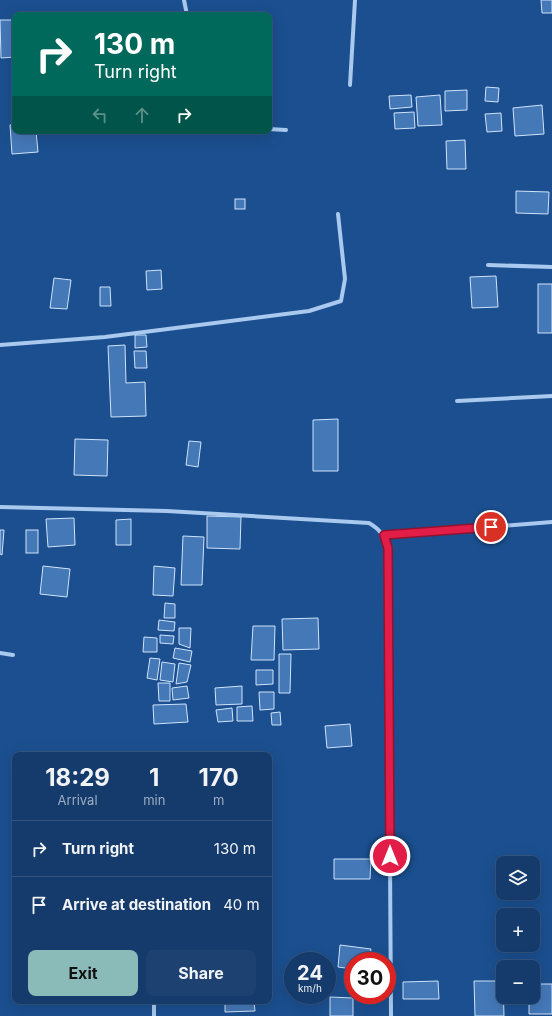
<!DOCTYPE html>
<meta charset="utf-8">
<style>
body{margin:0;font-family:Inter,sans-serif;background:#1d4271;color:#f1f3f6;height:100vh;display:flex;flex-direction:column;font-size:15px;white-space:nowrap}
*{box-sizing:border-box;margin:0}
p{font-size:13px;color:#9dadc1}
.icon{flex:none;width:22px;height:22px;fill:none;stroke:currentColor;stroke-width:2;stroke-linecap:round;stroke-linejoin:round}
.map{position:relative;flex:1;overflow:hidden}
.side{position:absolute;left:12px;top:752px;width:260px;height:252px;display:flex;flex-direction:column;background:#143b6b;border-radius:8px;box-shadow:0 4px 16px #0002,0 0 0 1px #33557e}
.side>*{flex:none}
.guide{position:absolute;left:12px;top:12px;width:260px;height:122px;border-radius:8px;box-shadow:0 4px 16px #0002,0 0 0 1px #33557e;background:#00695c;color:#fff;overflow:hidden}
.fabs{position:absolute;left:496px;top:856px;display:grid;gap:8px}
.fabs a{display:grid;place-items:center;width:44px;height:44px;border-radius:8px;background:#143b6b;box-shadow:0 4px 16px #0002,0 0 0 1px #33557e;font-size:20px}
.speed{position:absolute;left:284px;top:952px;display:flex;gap:8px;font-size:20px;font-weight:700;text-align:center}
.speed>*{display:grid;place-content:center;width:52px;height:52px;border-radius:50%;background:#143b6b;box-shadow:0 4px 16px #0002,0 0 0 1px #33557e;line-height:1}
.speed small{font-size:10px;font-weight:400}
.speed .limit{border:6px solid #d22;background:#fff;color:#111}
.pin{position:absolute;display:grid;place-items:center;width:34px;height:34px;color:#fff;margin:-17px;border:2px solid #fff;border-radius:50%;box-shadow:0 1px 4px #0007}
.me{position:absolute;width:44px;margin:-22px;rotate:0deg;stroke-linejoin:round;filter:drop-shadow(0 0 3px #0008)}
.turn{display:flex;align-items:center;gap:14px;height:84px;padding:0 16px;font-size:18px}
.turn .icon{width:52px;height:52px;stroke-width:2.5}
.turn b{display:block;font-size:28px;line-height:34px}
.lanes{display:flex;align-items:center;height:38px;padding:0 16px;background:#0003;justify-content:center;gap:20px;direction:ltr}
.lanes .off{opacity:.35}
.eta{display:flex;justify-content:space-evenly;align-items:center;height:68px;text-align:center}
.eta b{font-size:24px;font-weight:700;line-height:28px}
.cta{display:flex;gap:8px;margin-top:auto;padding:8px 16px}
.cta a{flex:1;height:46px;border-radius:8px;background:#8bbbb9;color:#111;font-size:16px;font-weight:700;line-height:46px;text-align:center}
.cta a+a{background:#1d4271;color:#f1f3f6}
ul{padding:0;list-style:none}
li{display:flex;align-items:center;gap:12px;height:56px;padding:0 16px;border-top:1px solid #33557e}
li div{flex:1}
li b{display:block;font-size:15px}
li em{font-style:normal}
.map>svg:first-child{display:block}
.building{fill:#4478b7;stroke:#cfe3fa}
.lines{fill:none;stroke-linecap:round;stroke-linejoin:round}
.minor{stroke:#a9c9ee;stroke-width:4}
.route-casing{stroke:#92132f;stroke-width:10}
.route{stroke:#e11d48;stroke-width:7}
</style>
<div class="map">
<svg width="552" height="1016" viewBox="0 0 552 1016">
<rect width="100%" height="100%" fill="#1b4f8f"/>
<g class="building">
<path d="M541,0H552V13H542Z"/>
<path d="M0,20H15V57L1,58Z"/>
<path d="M486,87L499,88L498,102L485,101Z"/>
<path d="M467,90V110L445,111V91Z"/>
<path d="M411,95L412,107L390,109L389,96Z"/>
<path d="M440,95L442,125L418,126L416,97Z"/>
<path d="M542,105L544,134L515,136L513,108Z"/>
<path d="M414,112L415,128L395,129L394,113Z"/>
<path d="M501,113L502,131L487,132L485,114Z"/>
<path d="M15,124V131H36L38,152L12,154L10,125Z"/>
<path d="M465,140L466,169H447L446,141Z"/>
<path d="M516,191L549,192L548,214L516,213Z"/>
<rect x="235" y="199" width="10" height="10"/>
<path d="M161,270L162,289L147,290L146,271Z"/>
<path d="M496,276L498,307L472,308L470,277Z"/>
<path d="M54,278L71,280L67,309L50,308Z"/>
<rect x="538" y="284" width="14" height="49"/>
<path d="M100,287H110L111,306H100Z"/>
<path d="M135,335H146L147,347L135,348Z"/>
<path d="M125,345L126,383L145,382L146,416L111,417L108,346Z"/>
<path d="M134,351H146L147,368H135Z"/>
<path d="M338,419V471H313V420Z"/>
<path d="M75,439L108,440L107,476L74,475Z"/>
<path d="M189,441L201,442L198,467L186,465Z"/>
<path d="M207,516L241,517L240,549L207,548Z"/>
<path d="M74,518L75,545L48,547L46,519Z"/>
<path d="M131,519V545H116V520Z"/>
<path d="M0,530H4L2,555L0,554Z"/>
<rect x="26" y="530" width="12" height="23"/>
<path d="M183,536L204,537L202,585H181Z"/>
<path d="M43,566L70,569L67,597L40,594Z"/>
<path d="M154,566L175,568L173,596L153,595Z"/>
<path d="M165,603L175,604V618H164Z"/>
<path d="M318,618L319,649L283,650L282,619Z"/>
<path d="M159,620L175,622L174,631L158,630Z"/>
<path d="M253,626H275L274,660H251Z"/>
<path d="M179,628H191L190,648L179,644Z"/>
<path d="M160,635L174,636L173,644L160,643Z"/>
<path d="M144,637L157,638V652H143Z"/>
<path d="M175,648L192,651L190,662L173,658Z"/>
<path d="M279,654H291L290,693H279Z"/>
<path d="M150,658L160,659L157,680L147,678Z"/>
<path d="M162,662L175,664L173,682L160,680Z"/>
<path d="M179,663L191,665L187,682L176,684Z"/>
<path d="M256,670H273V684L256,685Z"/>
<path d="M158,683H170V701H159Z"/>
<path d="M187,686L189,698L173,700L172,688Z"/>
<path d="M242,686V704L216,705L215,688Z"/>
<path d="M259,692H274V709L260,710Z"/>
<path d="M186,704L188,722L154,724L153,705Z"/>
<path d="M252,706L253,721H237V707Z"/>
<path d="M232,708L233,721L218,722L216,710Z"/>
<path d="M280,712L281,725H272L271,713Z"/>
<path d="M350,724L352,746L327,748L325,726Z"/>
<path d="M334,859H371L370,879H334Z"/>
<path d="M340,945L371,949L369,961H353V969L338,967Z"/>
<path d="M438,981L439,999H403V982Z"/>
<path d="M474,981H503L504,1016H475Z"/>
<path d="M533,984H552V1014H529V997H533Z"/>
<path d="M330,997L353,998V1016H330Z"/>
<path d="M225,1001H254L255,1011L225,1012Z"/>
</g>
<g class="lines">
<g class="minor">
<path d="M184,0L187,15"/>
<path d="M350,85L355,0"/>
<path d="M269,129L286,130"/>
<path d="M488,265L552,267"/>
<path d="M0,345L105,337L309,311L341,301L345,279L338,214"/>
<path d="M457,401L552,396"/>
<path d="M0,507L167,511L369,523C381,530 384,536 388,548L391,1016"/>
<path d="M384,535L552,522"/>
<path d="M0,653L13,655"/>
<path d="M154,1001V1016"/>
</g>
</g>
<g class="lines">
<defs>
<path id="route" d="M390,856L388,548L384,535L491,527"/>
</defs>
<use href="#route" class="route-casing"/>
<use href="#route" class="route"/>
</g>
</svg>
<div class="fabs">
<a><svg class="icon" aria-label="layers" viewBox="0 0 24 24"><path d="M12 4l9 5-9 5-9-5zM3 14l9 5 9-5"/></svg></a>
<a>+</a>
<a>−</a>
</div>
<div class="speed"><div>24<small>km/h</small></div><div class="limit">30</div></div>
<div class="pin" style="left:491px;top:527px;background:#d93025"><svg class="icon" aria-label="arrive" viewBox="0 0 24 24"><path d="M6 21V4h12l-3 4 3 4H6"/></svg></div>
<svg class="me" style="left:390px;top:856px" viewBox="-20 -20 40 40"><circle r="17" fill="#e11d48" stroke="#fff" stroke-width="3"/><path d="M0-11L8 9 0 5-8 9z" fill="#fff"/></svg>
<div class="guide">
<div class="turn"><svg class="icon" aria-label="right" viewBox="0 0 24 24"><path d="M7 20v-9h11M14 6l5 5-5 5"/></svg><div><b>130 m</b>Turn right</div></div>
<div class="lanes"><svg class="icon off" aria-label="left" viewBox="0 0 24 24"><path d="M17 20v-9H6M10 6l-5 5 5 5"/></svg><svg class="icon off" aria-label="ahead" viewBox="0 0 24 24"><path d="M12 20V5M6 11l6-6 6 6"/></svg><svg class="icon" aria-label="right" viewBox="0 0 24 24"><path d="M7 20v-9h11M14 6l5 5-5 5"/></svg></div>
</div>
<section class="side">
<div class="eta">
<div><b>18:29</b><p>Arrival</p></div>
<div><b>1</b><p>min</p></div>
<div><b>170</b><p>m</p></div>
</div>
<ul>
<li><svg class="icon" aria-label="right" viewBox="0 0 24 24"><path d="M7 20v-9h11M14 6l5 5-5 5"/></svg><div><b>Turn right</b></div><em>130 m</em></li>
<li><svg class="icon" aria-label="arrive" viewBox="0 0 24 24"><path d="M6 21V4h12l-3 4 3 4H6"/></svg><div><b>Arrive at destination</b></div><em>40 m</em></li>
</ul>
<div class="cta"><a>Exit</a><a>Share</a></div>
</section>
</div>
